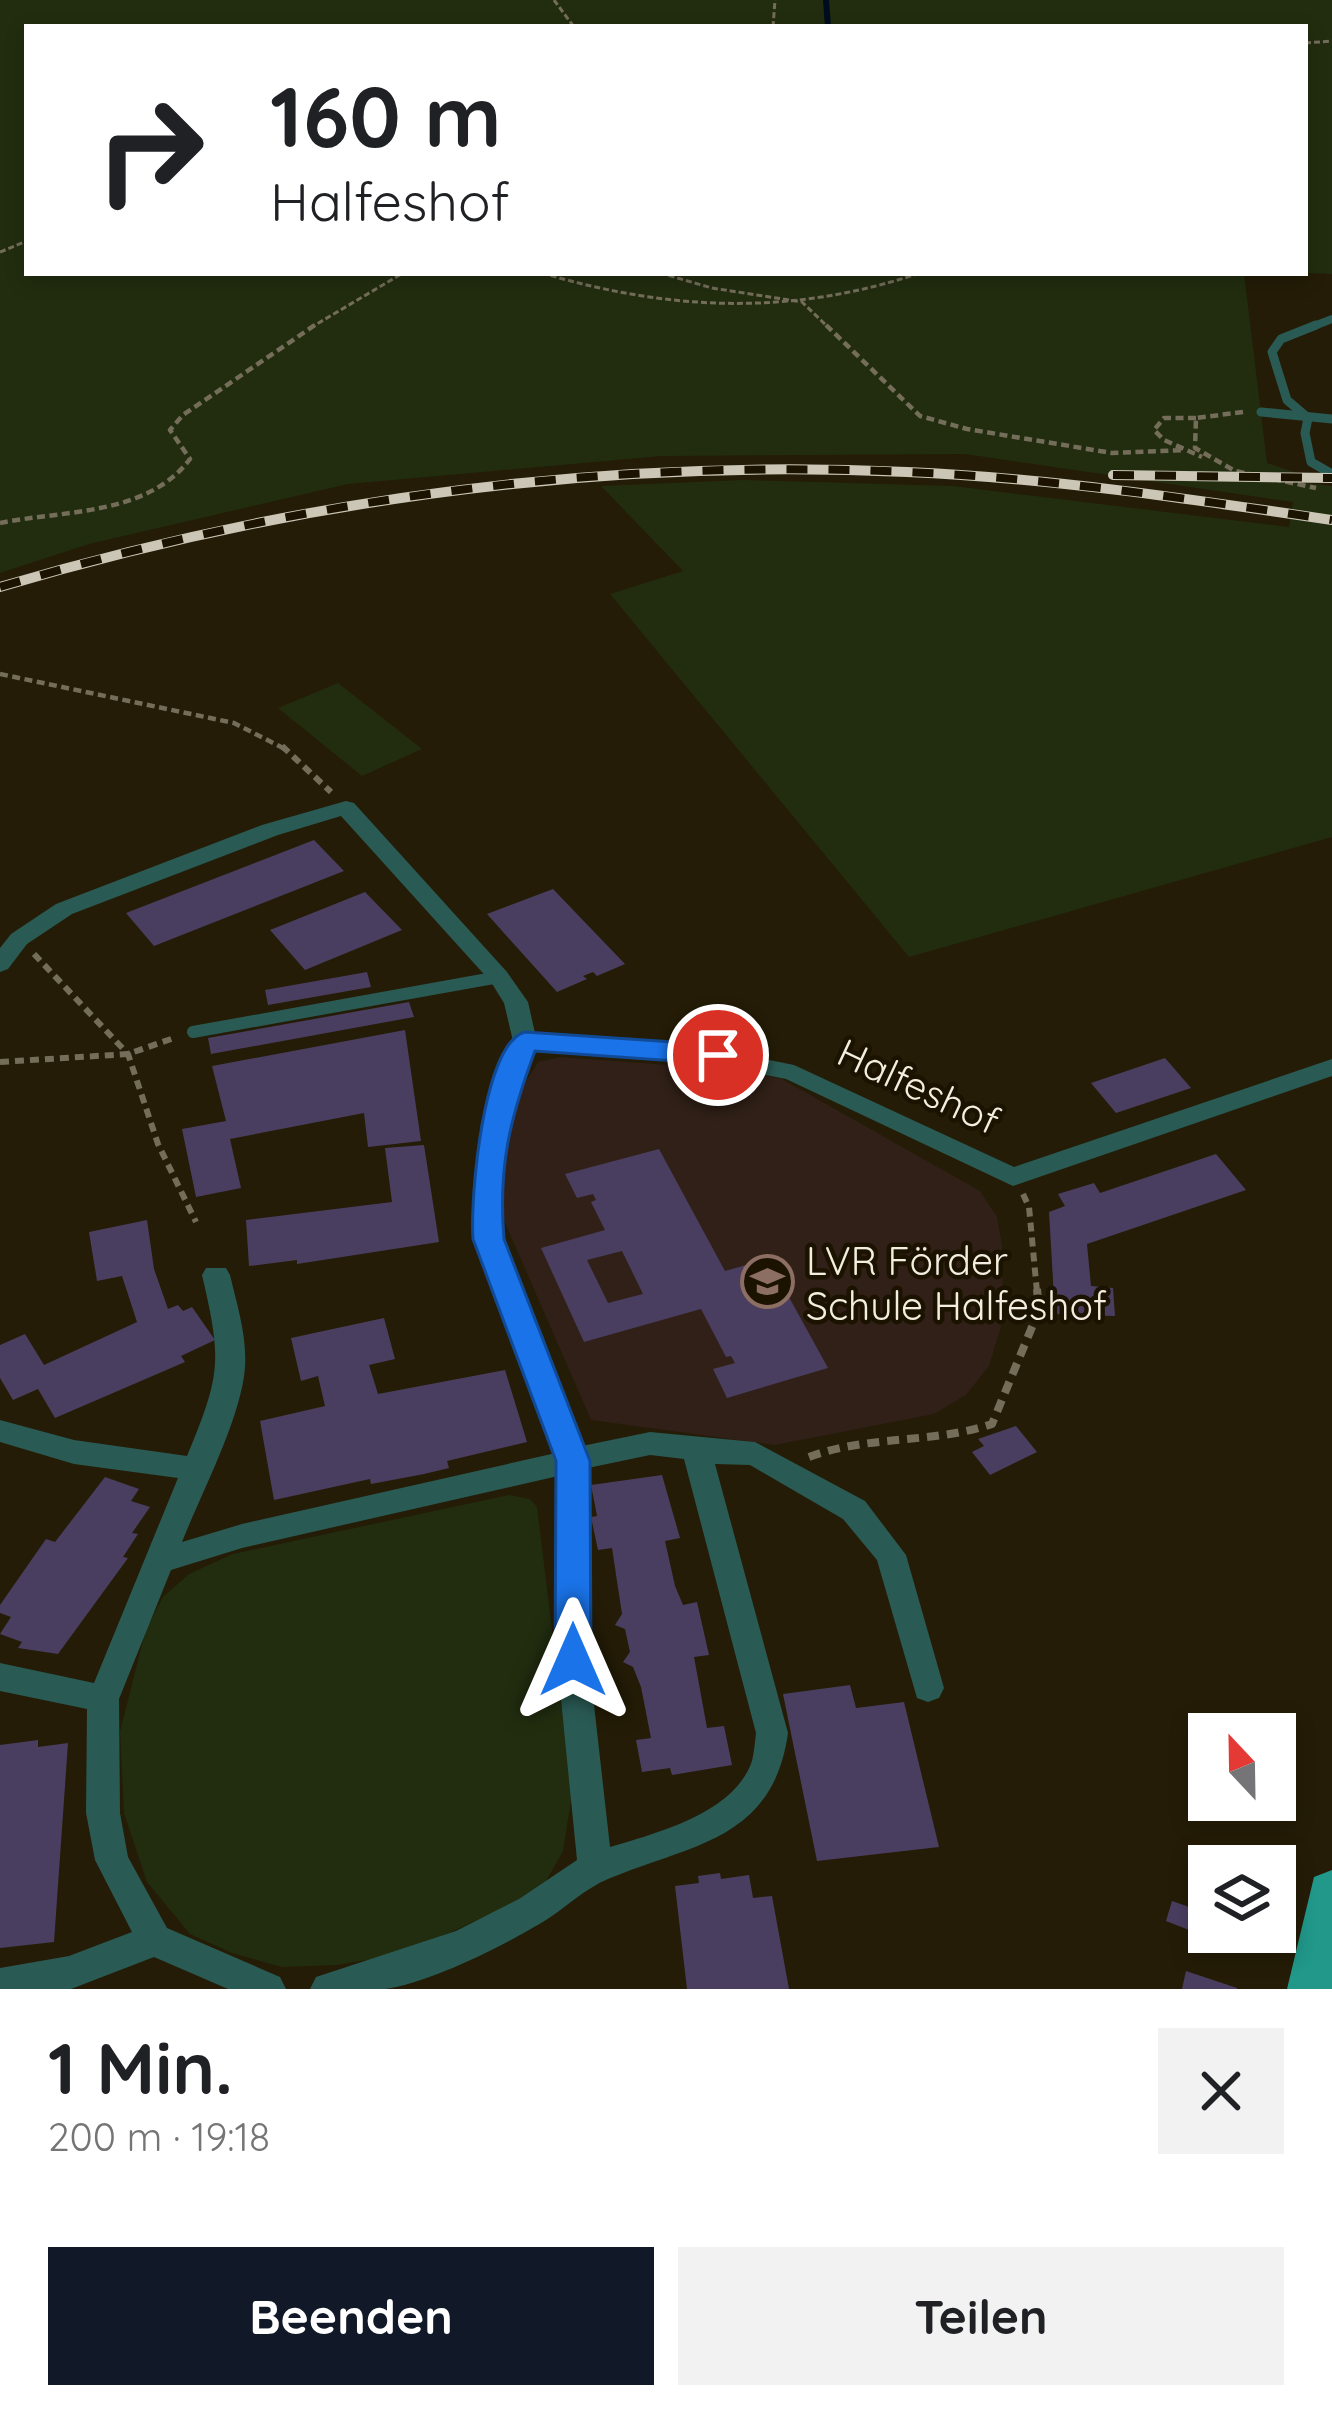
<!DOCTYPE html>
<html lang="de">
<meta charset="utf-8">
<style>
body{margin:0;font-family:Quicksand,sans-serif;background:#f2f2f2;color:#202124;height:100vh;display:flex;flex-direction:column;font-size:45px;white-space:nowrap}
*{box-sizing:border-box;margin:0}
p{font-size:39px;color:#757577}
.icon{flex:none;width:66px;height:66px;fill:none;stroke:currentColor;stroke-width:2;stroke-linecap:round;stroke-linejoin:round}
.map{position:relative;height:1989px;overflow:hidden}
.panel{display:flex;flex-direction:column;background:#fff;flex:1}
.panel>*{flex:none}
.hud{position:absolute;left:24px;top:24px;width:1284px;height:252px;border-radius:0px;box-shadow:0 6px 18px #0003;background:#fff;color:#202124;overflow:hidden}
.needle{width:78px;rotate:338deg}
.controls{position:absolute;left:1188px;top:1713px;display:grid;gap:24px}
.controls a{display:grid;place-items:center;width:108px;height:108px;border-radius:0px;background:#fff;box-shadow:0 6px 18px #0003;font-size:60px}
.pin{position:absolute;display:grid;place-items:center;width:102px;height:102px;color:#fff;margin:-51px;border:6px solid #fff;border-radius:50%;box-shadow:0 3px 12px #0007}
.me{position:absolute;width:132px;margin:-66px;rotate:0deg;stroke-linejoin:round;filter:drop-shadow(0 0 9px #0008)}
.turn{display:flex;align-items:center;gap:42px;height:252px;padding:0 48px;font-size:54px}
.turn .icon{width:156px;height:156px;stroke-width:2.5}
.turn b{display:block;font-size:84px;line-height:102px}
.round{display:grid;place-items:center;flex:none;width:126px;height:126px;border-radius:0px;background:#f2f2f2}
.overview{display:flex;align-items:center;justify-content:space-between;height:204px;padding:0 48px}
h1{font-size:72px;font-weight:800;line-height:90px}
.button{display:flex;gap:24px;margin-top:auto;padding:24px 48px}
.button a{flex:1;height:138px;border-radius:0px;background:#111827;color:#fff;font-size:48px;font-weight:800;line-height:138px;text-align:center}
.button a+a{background:#f2f2f2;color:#202124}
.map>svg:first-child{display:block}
.education{fill:#302017}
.green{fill:#222d0f}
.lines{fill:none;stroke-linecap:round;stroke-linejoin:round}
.stream{stroke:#000c1e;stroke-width:6}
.building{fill:#4a3e60;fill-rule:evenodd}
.path-far3{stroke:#746d5a;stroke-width:3;stroke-dasharray:6 3;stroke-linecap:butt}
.path-far2{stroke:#746d5a;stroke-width:4.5;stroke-dasharray:8 4.5;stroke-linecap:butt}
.path-far1{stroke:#746d5a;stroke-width:6;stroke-dasharray:9 6;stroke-linecap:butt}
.path{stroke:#746d5a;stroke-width:8;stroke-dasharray:12 8;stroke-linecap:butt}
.lane-far2{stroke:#2a5a54;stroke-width:8}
.lane-far1{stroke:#2a5a54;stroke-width:9}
.lane{stroke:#2a5a54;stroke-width:12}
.street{fill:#2a5a54;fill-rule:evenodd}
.primary{fill:#21988a;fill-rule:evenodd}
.rail-casing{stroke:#cbc6b6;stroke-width:10}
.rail{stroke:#1b1300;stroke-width:8;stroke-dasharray:21;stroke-linecap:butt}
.route{fill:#1a73e8;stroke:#114b97;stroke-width:3}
.labels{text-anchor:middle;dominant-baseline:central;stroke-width:9;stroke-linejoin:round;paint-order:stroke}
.street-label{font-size:39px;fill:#f3eee0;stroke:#1b1300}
.poi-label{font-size:39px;fill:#f3eee0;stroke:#1b1300;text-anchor:start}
</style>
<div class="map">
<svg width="1332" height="1989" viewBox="0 0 1332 1989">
<rect width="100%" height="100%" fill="#241c06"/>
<path class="education" d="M560,1057L737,1070L782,1079L980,1191L997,1217L1002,1245L1003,1320L989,1366L966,1395L934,1414L775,1445L591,1420L499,1209L512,1117L526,1082L538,1062Z"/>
<g class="green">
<path d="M0,0H1332V274L1304,273L1305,27H27V273H1244L1267,463L1294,472L1295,482L1332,486V837L909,957L610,594L683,571L601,486L743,480L953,486L1289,527L1293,502L965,454L661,456L348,484L89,544L0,573Z"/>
<path d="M338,683L422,749L362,776L278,708Z"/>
<path d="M509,1495L530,1499L537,1507L572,1794L563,1851L546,1881L512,1904L403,1954L336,1965L282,1967L232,1953L190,1934L147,1882L124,1813L120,1732L146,1629L163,1597L189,1574L233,1554Z"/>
</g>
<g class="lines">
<path class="stream" d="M826,0L828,27"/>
</g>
<g class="building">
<path d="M314,840L344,871L154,946L126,913Z"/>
<path d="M553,889L625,964L597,976L593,972L583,976L587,979L557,992L487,914Z"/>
<path d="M365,892L402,930L305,970L270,930Z"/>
<path d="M367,972L371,987L268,1005L265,990Z"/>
<path d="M409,1002L414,1017L211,1054L208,1038Z"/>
<path d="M405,1030L421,1141L368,1147L364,1113L230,1139L241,1188L196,1197L182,1129L226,1121L212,1066Z"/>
<path d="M1165,1058L1191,1088L1116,1113L1091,1083Z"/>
<path d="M424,1145L439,1242L297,1264V1260L249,1266L246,1220L392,1202L385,1148Z"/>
<path d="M659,1149L725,1271L768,1259L828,1368L727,1398L713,1369L735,1363L731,1356L726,1357L701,1309L584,1342L541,1248L605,1230L591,1202L596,1200L593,1194L577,1198L565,1174ZM622,1251L643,1294L608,1303L587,1260Z"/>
<path d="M1216,1154L1246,1190L1087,1244L1091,1286L1113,1288L1115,1316L1055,1314L1049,1212L1065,1206L1058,1194L1094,1183L1100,1193Z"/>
<path d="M147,1220L154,1269L168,1309L178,1305L183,1311L192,1307L215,1340L181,1356L185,1362L55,1418L38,1389L13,1400L0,1378V1345L25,1334L44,1365L137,1322L122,1276L97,1281L89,1232Z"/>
<path d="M384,1318L395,1359L369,1365L378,1394L505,1370L527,1442L447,1461L449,1468L424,1474L371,1484L370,1479L274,1500L260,1421L325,1406L318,1376L301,1381L291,1338Z"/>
<path d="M1016,1426L1037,1452L990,1475L972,1452L984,1446L978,1439Z"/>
<path d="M662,1475L680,1538L665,1541L675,1586L683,1605L697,1602L709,1655L694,1657L707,1728L724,1726L732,1765L672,1775L670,1768L642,1772L636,1740L651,1738L641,1687L633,1667L623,1662L630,1652L625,1629L615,1625L622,1614L612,1548L598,1550L591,1517L597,1516L591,1485Z"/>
<path d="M105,1477L139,1489L131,1501L150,1507L132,1533L138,1534L123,1557L128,1558L58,1654L18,1648L22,1642L0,1634L11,1617L0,1613V1605L46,1539L55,1542Z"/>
<path d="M850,1685L856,1708L904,1702L939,1847L817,1861L783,1694Z"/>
<path d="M38,1740V1747L68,1743L54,1942L0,1948V1745Z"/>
<path d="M720,1873L721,1879L749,1875L753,1898L772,1896L789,1989H687L675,1886L699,1883L698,1876Z"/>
<path d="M1172,1901L1195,1909L1189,1930L1166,1921Z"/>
<path d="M1186,1971L1237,1988V1989H1182Z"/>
</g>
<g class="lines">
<g class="path-far3">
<path d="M554,0L574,27"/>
<path d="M773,27L775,0"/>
<path d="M1305,43L1332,41"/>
<path d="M0,252L27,241"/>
<path d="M542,273C670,311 792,316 920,273"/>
<path d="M660,273L712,288L802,302L829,328"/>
<path d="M310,328L403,273"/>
</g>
<g class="path-far2">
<path d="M826,325L920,416L967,429L1112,453L1185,450"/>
<path d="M1243,412L1196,418L1195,448L1235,471L1316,488"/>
<path d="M1196,418H1164L1154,430L1164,440L1202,457"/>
<path d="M0,523C64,510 147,516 190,459L170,430L183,415L315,325"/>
<path d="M0,674L234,723L285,749"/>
</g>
<g class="path-far1">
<path d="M282,746L331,792"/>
<path d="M34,954L128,1054L158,1144L196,1222"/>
<path d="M0,1062L128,1054L174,1038"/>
<path d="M1023,1194L1029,1207L1037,1292"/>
</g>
<path class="path" d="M809,1457C868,1435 932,1444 992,1424L1039,1310L1037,1289"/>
<path class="lane-far2" d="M1309,328L1332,319"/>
<g class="lane-far1">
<path d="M1316,325L1281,339L1272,352L1287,400L1308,418L1305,433L1311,462L1332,474"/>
<path d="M1261,412L1332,419"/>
</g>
<path class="lane" d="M193,1032L499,977"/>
<path class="street" d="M346,801L354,803L507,972L528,1002L535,1033L694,1045L794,1065L1014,1167L1332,1059V1076L1013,1186L786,1079L694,1061L534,1050L507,1123L499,1204L501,1239L543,1336L582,1446L650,1432L755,1442L865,1501L906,1555L944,1688L939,1698L928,1702L917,1698L877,1560L843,1519L750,1465L715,1464L788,1733C773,1841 691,1844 608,1879C586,1888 566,1907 546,1920C507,1944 430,1983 385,1989C361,1989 334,1989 310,1989L316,1977L456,1931L519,1899L577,1860L557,1660L558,1476L242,1548L171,1570L119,1699L120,1813L128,1857L167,1928L280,1977L286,1989H228L154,1957L71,1989H0V1968L69,1956L132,1932L95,1860L86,1813L87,1709L0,1691V1663L94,1683L178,1478L74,1464L0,1442V1420L74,1440L187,1456C221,1374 222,1361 202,1275L206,1268H226L230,1275C237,1305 247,1335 245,1367C242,1416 201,1494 182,1542L242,1524L556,1453L515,1336L475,1239L473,1204L481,1123L513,1041L504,1003L491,982L341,816L278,835L72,914L27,944L8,969L0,972V948L11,934L56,904L262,825ZM650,1455L684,1459L756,1733C755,1742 754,1753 752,1761C734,1814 656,1833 610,1847L589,1660L588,1468Z"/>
<path class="primary" d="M1332,1870V1989H1287L1314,1877Z"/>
<defs>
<g id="rail">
<path d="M1113,475L1332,478"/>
<path d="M0,587C297,499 598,458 907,472C1050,478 1191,499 1332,520"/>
</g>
</defs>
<use href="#rail" class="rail-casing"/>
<use href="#rail" class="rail"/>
</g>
<path class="route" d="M525,1032L718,1045L732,1055L718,1064L535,1051C510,1118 498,1166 504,1239L590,1461L591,1660L585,1671L573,1676L560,1671L555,1660L556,1461L473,1239C470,1199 483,1043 525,1032Z"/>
<defs>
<symbol id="school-ring" viewBox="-11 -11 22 22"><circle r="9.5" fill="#1b1300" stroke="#8d6e63" stroke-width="1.5"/><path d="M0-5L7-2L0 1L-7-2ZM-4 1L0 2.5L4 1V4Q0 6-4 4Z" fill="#8d6e63"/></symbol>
</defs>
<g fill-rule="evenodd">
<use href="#school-ring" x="738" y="1252" width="59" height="59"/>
</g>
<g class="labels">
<g class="street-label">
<text transform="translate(919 1086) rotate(25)">Halfeshof</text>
</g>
<g class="poi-label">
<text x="806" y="1260">LVR Förder<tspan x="806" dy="45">Schule Halfeshof</tspan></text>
</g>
</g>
</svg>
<div class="controls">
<a><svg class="needle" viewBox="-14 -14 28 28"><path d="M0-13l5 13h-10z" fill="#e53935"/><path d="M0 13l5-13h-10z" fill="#757577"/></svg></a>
<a><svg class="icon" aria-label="layers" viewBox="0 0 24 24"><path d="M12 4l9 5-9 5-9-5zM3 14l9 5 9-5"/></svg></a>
</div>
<div class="pin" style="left:718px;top:1055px;background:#d93025"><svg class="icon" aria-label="arrive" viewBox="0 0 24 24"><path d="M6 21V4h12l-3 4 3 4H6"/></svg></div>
<svg class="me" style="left:573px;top:1660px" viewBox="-20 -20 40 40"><path d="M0-17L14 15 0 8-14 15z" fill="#1a73e8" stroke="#fff" stroke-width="4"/></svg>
<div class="hud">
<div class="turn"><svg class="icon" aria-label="right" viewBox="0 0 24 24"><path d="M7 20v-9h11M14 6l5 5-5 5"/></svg><div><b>160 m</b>Halfeshof</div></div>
</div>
</div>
<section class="panel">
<div class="overview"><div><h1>1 Min.</h1><p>200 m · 19:18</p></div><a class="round"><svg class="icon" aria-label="close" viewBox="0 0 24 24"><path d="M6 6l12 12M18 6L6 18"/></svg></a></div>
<div class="button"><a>Beenden</a><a>Teilen</a></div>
</section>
